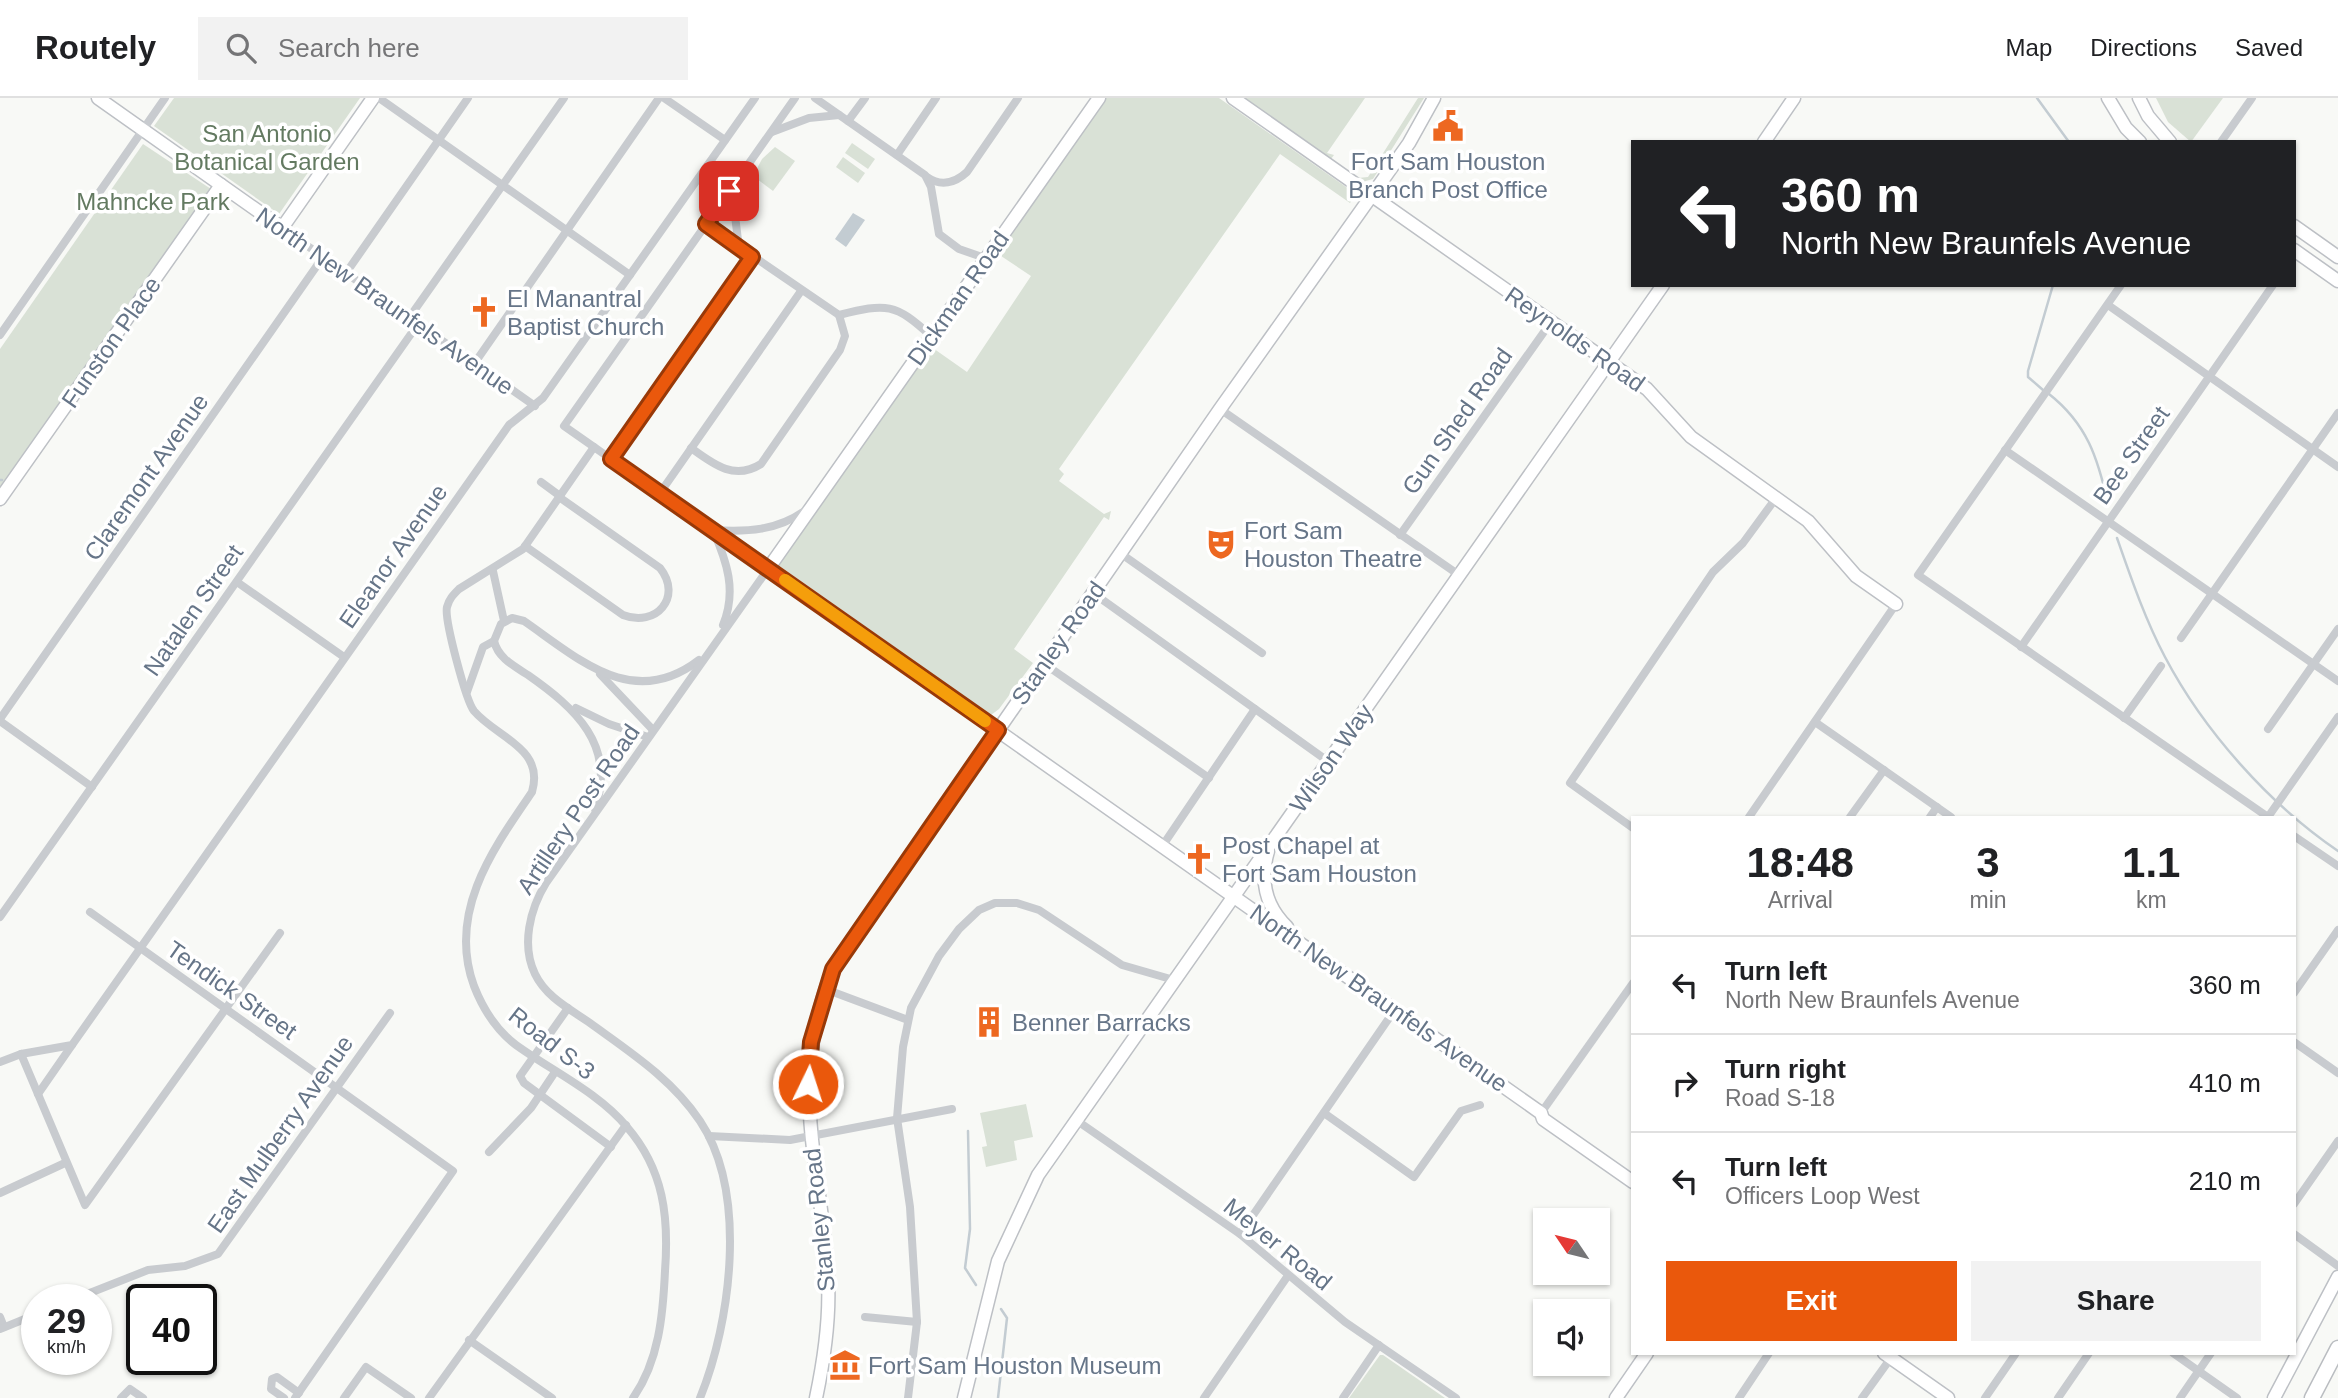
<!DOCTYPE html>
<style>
body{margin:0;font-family:Arial,sans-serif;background:#f2f2f2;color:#202124;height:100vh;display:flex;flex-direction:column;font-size:26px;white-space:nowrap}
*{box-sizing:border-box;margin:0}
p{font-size:23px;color:#757577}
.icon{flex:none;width:38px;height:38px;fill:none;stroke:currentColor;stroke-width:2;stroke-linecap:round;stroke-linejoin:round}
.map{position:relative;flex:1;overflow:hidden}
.drawer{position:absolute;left:1631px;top:718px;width:665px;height:539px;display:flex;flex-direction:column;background:#fff;border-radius:0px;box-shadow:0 2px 5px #0004}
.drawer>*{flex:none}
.top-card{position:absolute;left:1631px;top:42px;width:665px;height:147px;border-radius:0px;box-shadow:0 2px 5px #0004;background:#202124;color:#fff;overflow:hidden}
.needle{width:46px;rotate:305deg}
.controls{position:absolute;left:1533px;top:1110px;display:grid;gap:14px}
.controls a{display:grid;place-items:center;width:77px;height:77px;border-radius:0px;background:#fff;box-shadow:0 2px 5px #0004;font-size:35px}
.speed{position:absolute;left:21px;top:1186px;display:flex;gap:14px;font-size:35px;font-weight:700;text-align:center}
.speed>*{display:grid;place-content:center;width:91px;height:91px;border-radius:50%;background:#fff;box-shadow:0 2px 5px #0004;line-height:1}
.speed small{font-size:18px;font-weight:400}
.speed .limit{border:4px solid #111;border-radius:10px;background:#fff;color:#111}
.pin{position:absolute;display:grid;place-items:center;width:60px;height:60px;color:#fff;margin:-30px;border-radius:14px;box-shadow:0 4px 10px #0006}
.me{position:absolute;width:77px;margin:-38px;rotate:4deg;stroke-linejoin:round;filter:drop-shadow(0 0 5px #0008)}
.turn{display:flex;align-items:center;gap:24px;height:147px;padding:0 35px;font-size:32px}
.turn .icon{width:91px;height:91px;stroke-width:2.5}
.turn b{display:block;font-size:49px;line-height:60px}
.eta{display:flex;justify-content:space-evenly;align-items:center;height:119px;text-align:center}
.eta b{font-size:42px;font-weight:800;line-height:49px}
.primary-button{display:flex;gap:14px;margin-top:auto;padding:14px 35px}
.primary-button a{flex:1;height:80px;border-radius:0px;background:#ea580c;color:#fff;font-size:28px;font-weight:800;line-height:80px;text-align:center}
.primary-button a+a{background:#f2f2f2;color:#202124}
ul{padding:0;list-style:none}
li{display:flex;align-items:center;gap:21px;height:98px;padding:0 35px;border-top:2px solid #e0e0e0}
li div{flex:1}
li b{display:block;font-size:26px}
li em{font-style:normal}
header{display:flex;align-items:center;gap:42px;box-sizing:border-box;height:98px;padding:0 35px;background:#fff;border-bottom:2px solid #e0e0e0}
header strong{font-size:33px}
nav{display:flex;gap:38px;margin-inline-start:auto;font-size:24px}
.search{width:490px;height:63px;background:#f2f2f2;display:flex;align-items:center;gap:18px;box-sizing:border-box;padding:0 24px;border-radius:0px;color:#757577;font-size:26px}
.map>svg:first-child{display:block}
.green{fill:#d9e1d6}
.water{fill:#c3ccd2}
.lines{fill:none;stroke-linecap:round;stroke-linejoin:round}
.stream{stroke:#c3ccd2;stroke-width:2.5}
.secondary-casing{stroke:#bdc0c5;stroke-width:15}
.highway-casing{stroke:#babdc1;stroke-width:17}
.street{stroke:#c8cbcf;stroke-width:8}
.secondary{stroke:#fff;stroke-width:12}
.highway{stroke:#fff;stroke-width:14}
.route-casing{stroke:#983908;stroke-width:18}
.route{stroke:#ea580c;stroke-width:12}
.slow{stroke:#f59e0b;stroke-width:12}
.labels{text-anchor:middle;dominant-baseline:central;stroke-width:7;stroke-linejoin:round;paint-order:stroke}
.park-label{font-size:24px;fill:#637a61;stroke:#fff}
.poi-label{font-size:24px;fill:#667588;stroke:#fff;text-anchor:start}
.street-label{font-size:24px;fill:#667588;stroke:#fff}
</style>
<header>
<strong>Routely</strong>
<div class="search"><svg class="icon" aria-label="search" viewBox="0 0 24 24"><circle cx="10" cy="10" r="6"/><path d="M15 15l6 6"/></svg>Search here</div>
<nav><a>Map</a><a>Directions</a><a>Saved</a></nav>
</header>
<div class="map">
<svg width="2338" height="1300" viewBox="0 0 2338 1300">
<rect width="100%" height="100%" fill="#f8f9f6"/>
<g class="green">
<path d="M174,0H360L279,116L154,28Z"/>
<path d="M1104,0H1219L1356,96L1350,105L1280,56L1059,371L1064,376L1059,383L1104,416L1111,413L1109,422L1104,419L1014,551L1033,565L999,611L991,617L778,467L930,248L967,274L1031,178L995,154Z"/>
<path d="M1243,0H1365L1327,55L1334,57L1331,61Z"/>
<path d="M1418,0H1424L1373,81L1362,84L1358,80L1368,79Z"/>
<path d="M2156,0H2223L2191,44L2168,24Z"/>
<path d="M852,45L875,61L868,71L845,55Z"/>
<path d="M143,46L211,91L0,390V251Z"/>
<path d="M775,49L795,63L773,93L753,78L762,61Z"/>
<path d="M843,59L865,75L858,85L836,69Z"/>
<path d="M1026,1006L1033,1039L1014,1043L1017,1062L986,1069L982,1049L987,1048L980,1015Z"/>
<path d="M1380,1257H1383L1445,1300H1349Z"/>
</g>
<path class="water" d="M853,115L865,122L846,149L835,141Z"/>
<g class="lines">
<g class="stream">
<path d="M2037,0L2069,44"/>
<path d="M2043,292L2028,279V273L2053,187"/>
<path d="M2049,296C2087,326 2098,360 2108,406"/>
<path d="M0,382H2"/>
<path d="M2117,440C2131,480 2145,521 2165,559C2204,633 2269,706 2338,753"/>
<path d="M968,1033L970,1131L965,1170L976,1187"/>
<path d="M998,1300L1007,1220L1001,1211"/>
</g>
<defs>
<g id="secondary">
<path d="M98,0L282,130L373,0"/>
<path d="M1099,0L768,471L1541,1015L1543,1021L1633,1084"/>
<path d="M1233,0L1647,291L1691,339L1808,423L1856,478L1896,506"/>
<path d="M2108,0L2126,30L2140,44"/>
<path d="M2139,0L2148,18L2170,44"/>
<path d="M1764,44L1794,0"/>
<path d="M2294,128L2338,159"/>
<path d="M2294,152L2338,183"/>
<path d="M0,401L221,87"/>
<path d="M1268,753C1260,781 1265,808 1287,829"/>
<path d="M1884,1255L1948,1300"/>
<path d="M816,1300C824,1262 830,1222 828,1183C822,1066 786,987 833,871L1220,311L1409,45L1434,0"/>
<path d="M964,1300L998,1163L1038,1077L1663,187"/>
<path d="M1616,1300L1647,1255"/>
<path d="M2274,1300L2338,1179"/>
</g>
<path id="highway" d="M2312,1300L2338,1250"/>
</defs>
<use href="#secondary" class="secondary-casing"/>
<use href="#highway" class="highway-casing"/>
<g class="street">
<path d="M379,0L630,177"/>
<path d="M664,0L725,42"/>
<path d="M815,0L925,77L931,89L939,136L959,151L985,160"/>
<path d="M848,23L865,0"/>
<path d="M772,34L809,20L839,17"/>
<path d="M2221,44L2252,0"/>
<path d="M897,57L936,0"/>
<path d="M927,79C941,89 955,85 967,74L1018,0"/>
<path d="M706,126L839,217C887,205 895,205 931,238"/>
<path d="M282,130L535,308"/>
<path d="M739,150L735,118L740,80"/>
<path d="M346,175L468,0"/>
<path d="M2121,187L1918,477L2268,719"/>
<path d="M2108,207L2338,369"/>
<path d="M409,220L564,0"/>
<path d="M0,237L165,0"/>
<path d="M474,266L659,0"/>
<path d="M1220,311L1459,477"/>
<path d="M594,349L523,451L459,491C453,497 449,501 447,509C444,521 466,603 474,613C497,640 545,650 532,694C493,751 447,814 474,888C483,911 496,932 516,947C552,973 599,995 627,1029C664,1072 669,1119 665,1173C663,1217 659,1263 633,1300"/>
<path d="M691,350C713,366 734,383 761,366L840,252L845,238L839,217"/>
<path d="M2005,352L2338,583"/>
<path d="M611,361L753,159"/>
<path d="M541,384L560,398"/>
<path d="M660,395L801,193"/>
<path d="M1400,437L1551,224"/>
<path d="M525,448L623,517C656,530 683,499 660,470L559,399"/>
<path d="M1120,455L1262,555"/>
<path d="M493,473L504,523"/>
<path d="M237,484L344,559"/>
<path d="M1093,495L1329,664"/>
<path d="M723,527C737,493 727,464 713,432C747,434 777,433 806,412"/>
<path d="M2181,540L2338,315"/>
<path d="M2021,549L2273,187"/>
<path d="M1043,565L1209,680"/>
<path d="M600,576L653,632"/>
<path d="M467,594L483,549L494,543"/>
<path d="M576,610L609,626L648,639"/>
<path d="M2124,620L2161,568"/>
<path d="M0,621L323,159"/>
<path d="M0,623L92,689"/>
<path d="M1815,624L1951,719"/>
<path d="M2268,631L2338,531"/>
<path d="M595,711C617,647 575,610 528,577C514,568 498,560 494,543L501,526L512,520L524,523C579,561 633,613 699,562"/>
<path d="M1749,719L1896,506"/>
<path d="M1850,719L1884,672"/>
<path d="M1930,719L1937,709"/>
<path d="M2268,719L2338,619"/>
<path d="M1633,730L1570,685L1713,474L1743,445L1776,400"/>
<path d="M2294,738L2338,768"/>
<path d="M1163,747L1255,611"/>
<path d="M90,814L453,1073L295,1300"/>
<path d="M0,819L418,226"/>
<path d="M825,891L908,922"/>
<path d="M2294,895L2338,832"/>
<path d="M568,910L520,978L524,985L611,1049"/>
<path d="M2294,944L2338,975"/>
<path d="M21,956L85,1107L280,835"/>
<path d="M0,964L21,956L72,947L509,327L543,300L755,0"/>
<path d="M38,996L72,947"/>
<path d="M1324,1015L1414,1079L1461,1013L1480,1007"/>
<path d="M1541,1015L1633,885"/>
<path d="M1076,1022L1240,1136L1345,1224L1456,1300"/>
<path d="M709,1038L790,1042L952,1011"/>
<path d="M489,1054L531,1010L555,974"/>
<path d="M0,1095L65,1065"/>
<path d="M2294,1106L2338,1043"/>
<path d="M1240,1136L1396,910"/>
<path d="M2294,1136L2338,1168"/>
<path d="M72,1202L148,1172L185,1168L218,1156L390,915"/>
<path d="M0,1219L4,1229"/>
<path d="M865,1219L917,1224"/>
<path d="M0,1231L37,1216"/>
<path d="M469,1242L552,1300"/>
<path d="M2173,1255L2237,1300"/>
<path d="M121,1300L130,1291L143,1300"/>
<path d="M284,1300L271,1291L272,1281L277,1279L299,1295"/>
<path d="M344,1300L366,1269L411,1300"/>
<path d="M429,1300L626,1027"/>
<path d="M700,1300C731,1224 748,1095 700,1023C672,981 630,954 590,925C570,911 546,899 535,876C521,847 530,811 546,785L768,471L564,328L795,0"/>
<path d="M908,1300L917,1224L910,1109L897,1020L903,949L911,910L939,858L959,831L979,812L995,805H1017L1039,812L1122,867L1174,882"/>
<path d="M1204,1300L1287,1179"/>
<path d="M1343,1300L1379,1247"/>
<path d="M1739,1300L1769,1255"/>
<path d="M1862,1300L1893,1257"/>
<path d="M1985,1300L2016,1255"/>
<path d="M2058,1300L2089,1255"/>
<path d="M2180,1300L2211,1255"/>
</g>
<use href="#secondary" class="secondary"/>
<use href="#highway" class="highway"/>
</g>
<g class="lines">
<defs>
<path id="route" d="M729,93L706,126L752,159L611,361L998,632L833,871L811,944L808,986"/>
</defs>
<use href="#route" class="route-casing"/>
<use href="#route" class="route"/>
<path class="slow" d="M785,482L985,623"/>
</g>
<defs>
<symbol id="civic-bare" viewBox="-9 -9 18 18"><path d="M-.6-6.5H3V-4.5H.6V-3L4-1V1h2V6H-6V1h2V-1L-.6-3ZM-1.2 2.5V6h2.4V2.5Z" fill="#ed6821" stroke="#fff" stroke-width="2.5" paint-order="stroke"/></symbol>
<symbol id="church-bare" viewBox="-9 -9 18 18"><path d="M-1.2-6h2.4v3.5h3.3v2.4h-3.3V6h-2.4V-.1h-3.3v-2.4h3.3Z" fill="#ed6821" stroke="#fff" stroke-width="2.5" paint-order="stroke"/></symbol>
<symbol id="theatre-bare" viewBox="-9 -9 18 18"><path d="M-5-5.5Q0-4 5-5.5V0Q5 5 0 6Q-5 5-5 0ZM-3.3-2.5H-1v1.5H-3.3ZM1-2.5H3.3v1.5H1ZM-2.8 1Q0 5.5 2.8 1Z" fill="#ed6821" stroke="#fff" stroke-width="2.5" paint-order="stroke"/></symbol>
<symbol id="building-bare" viewBox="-9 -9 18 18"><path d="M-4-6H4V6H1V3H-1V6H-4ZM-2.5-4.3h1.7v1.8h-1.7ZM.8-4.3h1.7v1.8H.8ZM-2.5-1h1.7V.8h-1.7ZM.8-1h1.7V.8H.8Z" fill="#ed6821" stroke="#fff" stroke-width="2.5" paint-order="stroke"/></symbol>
<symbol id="museum-bare" viewBox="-9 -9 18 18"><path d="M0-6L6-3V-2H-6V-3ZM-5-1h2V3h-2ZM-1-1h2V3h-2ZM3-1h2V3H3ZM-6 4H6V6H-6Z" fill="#ed6821" stroke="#fff" stroke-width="2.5" paint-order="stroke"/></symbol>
</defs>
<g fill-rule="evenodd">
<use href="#civic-bare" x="1426" y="6" width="44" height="44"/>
<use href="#church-bare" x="462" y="192" width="44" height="44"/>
<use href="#theatre-bare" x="1199" y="424" width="44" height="44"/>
<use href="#church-bare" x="1177" y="739" width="44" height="44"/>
<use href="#building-bare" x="967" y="902" width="44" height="44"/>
<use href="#museum-bare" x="823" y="1245" width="44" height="44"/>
</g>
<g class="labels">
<g class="park-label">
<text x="267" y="35">San Antonio<tspan x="267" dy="28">Botanical Garden</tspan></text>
<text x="153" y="103">Mahncke Park</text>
</g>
<g class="poi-label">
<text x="1448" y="63" text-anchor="middle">Fort Sam Houston<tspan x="1448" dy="28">Branch Post Office</tspan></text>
<text x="507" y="200">El Manantral<tspan x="507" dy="28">Baptist Church</tspan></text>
<text x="1244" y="432">Fort Sam<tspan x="1244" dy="28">Houston Theatre</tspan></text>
<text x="1222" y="747">Post Chapel at<tspan x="1222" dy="28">Fort Sam Houston</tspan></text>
<text x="1012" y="924">Benner Barracks</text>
<text x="868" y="1267">Fort Sam Houston Museum</text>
</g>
<g class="street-label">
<text transform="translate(958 200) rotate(-55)">Dickman Road</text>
<text transform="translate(385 203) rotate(35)">North New Braunfels Avenue</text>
<text transform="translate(1575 241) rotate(35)">Reynolds Road</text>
<text transform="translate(111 244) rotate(-55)">Funston Place</text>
<text transform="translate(1457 323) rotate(-55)">Gun Shed Road</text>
<text transform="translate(2131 357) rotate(-55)">Bee Street</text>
<text transform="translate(146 379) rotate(-55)">Claremont Avenue</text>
<text transform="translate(393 458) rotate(-55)">Eleanor Avenue</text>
<text transform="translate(193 512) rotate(-55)">Natalen Street</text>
<text transform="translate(1058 545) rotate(-55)">Stanley Road</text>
<text transform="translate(1331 660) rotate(-55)">Wilson Way</text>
<text transform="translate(578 711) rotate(-56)">Artillery Post Road</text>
<text transform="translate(232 892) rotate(35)">Tendick Street</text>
<text transform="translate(1379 900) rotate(35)">North New Braunfels Avenue</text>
<text transform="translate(552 945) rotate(38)">Road S-3</text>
<text transform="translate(280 1036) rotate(-55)">East Mulberry Avenue</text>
<text transform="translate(819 1122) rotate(-96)">Stanley Road</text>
<text transform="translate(1278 1146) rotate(39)">Meyer Road</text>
</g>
</g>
</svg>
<div class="controls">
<a><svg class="needle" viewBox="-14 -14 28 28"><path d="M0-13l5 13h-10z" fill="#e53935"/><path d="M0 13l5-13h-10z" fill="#757577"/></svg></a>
<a><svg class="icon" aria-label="sound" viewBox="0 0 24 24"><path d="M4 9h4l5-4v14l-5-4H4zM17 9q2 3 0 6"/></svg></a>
</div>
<div class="speed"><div>29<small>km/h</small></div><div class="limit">40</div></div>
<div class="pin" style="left:729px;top:93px;background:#d93025"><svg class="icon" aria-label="arrive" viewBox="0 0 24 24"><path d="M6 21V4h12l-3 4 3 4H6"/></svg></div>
<svg class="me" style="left:808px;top:986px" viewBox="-20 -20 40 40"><circle r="17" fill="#ea580c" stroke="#fff" stroke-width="3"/><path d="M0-11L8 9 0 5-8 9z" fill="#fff"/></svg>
<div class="top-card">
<div class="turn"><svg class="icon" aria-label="left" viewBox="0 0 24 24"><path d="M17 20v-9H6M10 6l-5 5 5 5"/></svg><div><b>360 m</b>North New Braunfels Avenue</div></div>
</div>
<section class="drawer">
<div class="eta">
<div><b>18:48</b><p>Arrival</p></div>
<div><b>3</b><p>min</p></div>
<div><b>1.1</b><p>km</p></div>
</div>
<ul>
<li><svg class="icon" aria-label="left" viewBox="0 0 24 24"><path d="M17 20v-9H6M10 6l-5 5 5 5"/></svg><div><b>Turn left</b><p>North New Braunfels Avenue</p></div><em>360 m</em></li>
<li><svg class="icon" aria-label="right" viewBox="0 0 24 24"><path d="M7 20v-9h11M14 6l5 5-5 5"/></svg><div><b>Turn right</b><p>Road S-18</p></div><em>410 m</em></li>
<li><svg class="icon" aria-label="left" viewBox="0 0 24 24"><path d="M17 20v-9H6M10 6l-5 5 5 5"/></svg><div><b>Turn left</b><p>Officers Loop West</p></div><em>210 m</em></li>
</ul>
<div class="primary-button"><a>Exit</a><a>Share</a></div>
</section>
</div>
